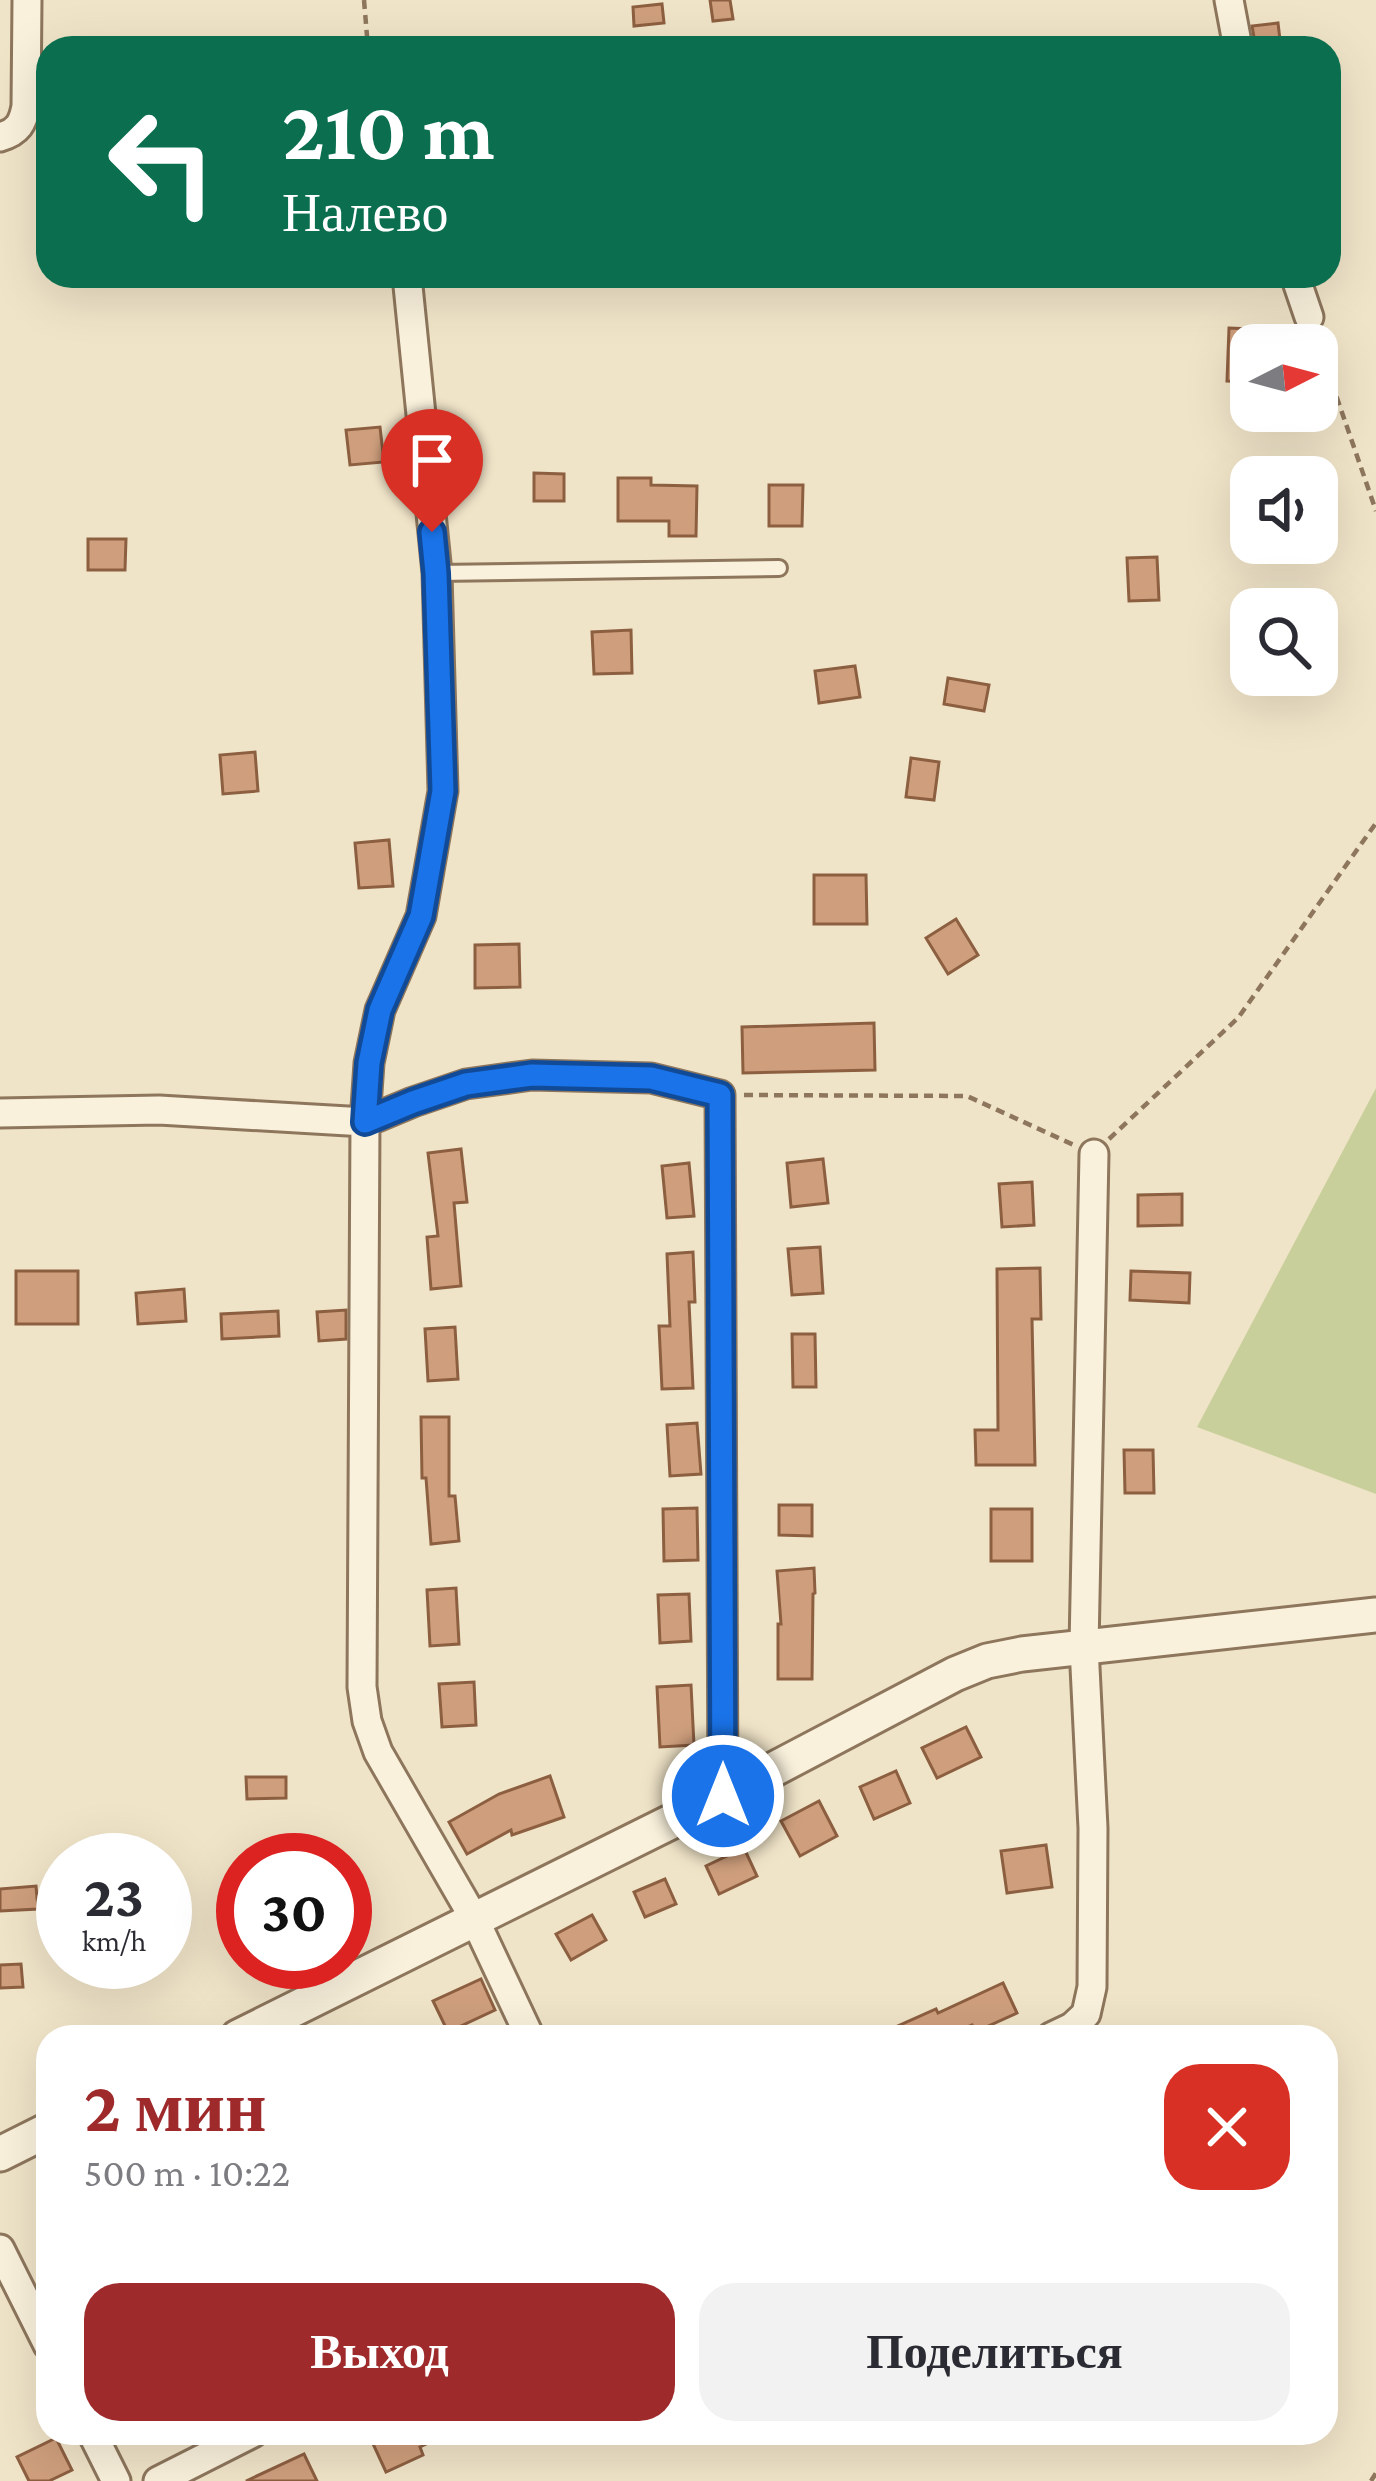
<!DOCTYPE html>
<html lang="ru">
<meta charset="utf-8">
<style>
body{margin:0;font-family:"Crimson Pro",serif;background:#f2f2f3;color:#2b2b33;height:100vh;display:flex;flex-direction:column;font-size:45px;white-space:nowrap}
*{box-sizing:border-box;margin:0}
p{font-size:39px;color:#7c7c81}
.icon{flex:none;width:66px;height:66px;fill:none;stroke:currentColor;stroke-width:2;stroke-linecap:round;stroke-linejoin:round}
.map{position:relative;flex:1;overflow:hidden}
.side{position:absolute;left:36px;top:2025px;width:1302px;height:420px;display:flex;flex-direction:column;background:#fff;border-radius:36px;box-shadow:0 12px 48px #0002}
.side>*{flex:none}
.hud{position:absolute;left:36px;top:36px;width:1305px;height:252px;border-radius:36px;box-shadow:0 12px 48px #0002;background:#0b6e4f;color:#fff;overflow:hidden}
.needle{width:78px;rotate:84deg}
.buttons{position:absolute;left:1230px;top:324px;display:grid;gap:24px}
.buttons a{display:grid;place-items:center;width:108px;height:108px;border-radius:24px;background:#fff;box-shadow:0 12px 48px #0002;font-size:60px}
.speed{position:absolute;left:36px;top:1833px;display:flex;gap:24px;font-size:60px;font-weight:700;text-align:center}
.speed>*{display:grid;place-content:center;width:156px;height:156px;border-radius:50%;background:#fff;box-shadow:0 12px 48px #0002;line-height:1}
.speed small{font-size:30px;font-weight:400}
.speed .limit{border:18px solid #d22;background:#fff;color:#111}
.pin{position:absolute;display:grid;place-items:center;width:102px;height:102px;color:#fff;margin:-123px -51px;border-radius:50% 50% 50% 0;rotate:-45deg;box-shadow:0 0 12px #0007}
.pin .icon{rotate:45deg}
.me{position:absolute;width:132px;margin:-66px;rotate:0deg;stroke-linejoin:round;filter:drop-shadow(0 0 9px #0008)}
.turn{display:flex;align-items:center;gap:42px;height:252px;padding:0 48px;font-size:54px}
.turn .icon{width:156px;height:156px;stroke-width:2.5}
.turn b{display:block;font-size:84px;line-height:102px}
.round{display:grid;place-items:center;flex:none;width:126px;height:126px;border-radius:36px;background:#f2f2f3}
.overview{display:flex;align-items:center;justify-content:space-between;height:204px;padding:0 48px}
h1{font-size:72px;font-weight:700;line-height:90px;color:#9e2a2b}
.action{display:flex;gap:24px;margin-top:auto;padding:24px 48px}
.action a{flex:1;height:138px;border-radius:36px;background:#9e2a2b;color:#fff;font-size:48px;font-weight:700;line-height:138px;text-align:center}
.action a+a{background:#f2f2f3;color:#2b2b33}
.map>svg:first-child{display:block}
.green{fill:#c9cf9b}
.building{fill:#cf9f7d;stroke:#8d5f41;stroke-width:3}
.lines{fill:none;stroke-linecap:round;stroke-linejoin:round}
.service-casing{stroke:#8d765c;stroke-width:20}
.minor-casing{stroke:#8d765c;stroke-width:33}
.tertiary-casing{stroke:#8d765c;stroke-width:39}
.path{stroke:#8d765c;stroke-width:4.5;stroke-dasharray:9 6;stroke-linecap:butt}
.service{stroke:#faf1dc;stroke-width:14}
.minor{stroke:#faf1dc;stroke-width:27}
.tertiary{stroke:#faf1dc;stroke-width:33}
.route-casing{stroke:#114b97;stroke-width:30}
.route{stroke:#1a73e8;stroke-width:21}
</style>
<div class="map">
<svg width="1376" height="2481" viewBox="0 0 1376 2481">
<rect width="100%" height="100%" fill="#f0e4c8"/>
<path class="green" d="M1376,1088V1494L1197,1427Z"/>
<g class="building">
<path d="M710,0H730L733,19L713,21Z"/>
<path d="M662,4L664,23L634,26L633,7Z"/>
<path d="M1278,23L1281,48H1256L1252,26Z"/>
<path d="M1229,328L1251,329V382L1227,381Z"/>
<path d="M380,427L384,462L350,465L346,430Z"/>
<path d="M534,473L564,474V501H534Z"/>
<path d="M618,478H651V485L697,486L696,536H669V521H618Z"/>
<path d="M769,485H803L802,526H769Z"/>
<path d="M88,539H126L125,570H88Z"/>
<path d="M1157,557L1159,600L1129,601L1127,558Z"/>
<path d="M631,630L632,673L594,674L592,632Z"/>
<path d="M855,666L860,697L819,703L815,671Z"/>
<path d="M948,678L989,685L984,711L944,704Z"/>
<path d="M255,752L258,791L223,794L220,755Z"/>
<path d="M911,758L939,762L934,800L906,797Z"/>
<path d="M389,840L393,886L359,888L355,843Z"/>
<path d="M814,875H866L867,924H814Z"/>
<path d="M956,919L978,955L948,974L926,938Z"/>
<path d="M519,944L520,987L475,988V945Z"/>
<path d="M874,1023L875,1070L743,1073L742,1027Z"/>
<path d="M461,1149L467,1202L454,1203L461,1286L431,1289L427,1237L438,1236L428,1153Z"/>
<path d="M823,1159L828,1203L791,1207L787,1163Z"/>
<path d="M689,1163L694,1216L667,1218L662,1166Z"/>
<path d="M1032,1182L1034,1225L1002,1227L999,1184Z"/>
<path d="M1182,1194V1225L1138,1226V1195Z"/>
<path d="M820,1247L823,1293L792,1295L788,1249Z"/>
<path d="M693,1252L695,1302H689L693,1388L662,1389L659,1326H670L667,1254Z"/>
<path d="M1040,1268L1041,1319H1032L1035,1465H976L975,1430H998L997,1269Z"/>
<rect x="16" y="1271" width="62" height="53"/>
<path d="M1131,1271L1190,1273L1189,1303L1130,1300Z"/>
<path d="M184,1289L186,1321L138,1324L136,1293Z"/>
<path d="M346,1310V1339L319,1341L317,1312Z"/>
<path d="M278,1311L279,1336L222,1339L221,1314Z"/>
<path d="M455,1327L458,1379L428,1381L425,1329Z"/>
<path d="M792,1334H815L816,1387H793Z"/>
<path d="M421,1417H449V1496H455L459,1541L431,1544L426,1478H422Z"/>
<path d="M697,1423L701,1474L670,1476L667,1425Z"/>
<path d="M1124,1450H1153L1154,1493H1125Z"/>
<path d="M779,1505H812V1536L779,1535Z"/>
<path d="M697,1508L698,1560L664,1561L663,1509Z"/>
<rect x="991" y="1509" width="41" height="52"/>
<path d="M814,1568L815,1593L813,1594L812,1679H778V1624H781L777,1571Z"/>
<path d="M456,1588L459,1644L430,1646L427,1590Z"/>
<path d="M689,1594L691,1641L660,1643L658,1595Z"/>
<path d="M474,1682L476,1725L442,1727L439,1684Z"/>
<path d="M691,1685L694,1745L660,1747L657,1687Z"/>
<path d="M966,1727L981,1757L937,1778L922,1748Z"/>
<path d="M896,1771L910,1803L874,1819L860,1787Z"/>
<path d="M550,1776L564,1817L512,1835L511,1830L467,1854L449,1822L499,1794Z"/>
<path d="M246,1777H286V1798L247,1799Z"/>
<path d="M819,1801L837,1836L800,1856L781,1821Z"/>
<path d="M1046,1845L1052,1887L1007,1893L1001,1851Z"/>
<path d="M744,1848L757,1876L719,1894L706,1866Z"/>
<path d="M665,1879L676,1904L645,1917L634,1892Z"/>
<path d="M36,1886L38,1909L0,1911V1889Z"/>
<path d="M592,1915L606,1940L571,1960L556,1934Z"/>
<path d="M21,1964L23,1987L0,1988V1965Z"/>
<path d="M481,1979L495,2010L448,2032L433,2001Z"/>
<path d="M1003,1983L1017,2013L975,2032L972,2025L945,2037H873L936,2009L938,2013Z"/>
<path d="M368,2433H450L420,2447L423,2455L386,2472Z"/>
<path d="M56,2438L72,2470L49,2481H29L17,2457Z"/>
<path d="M304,2454L317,2481H246Z"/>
</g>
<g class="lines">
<defs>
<path id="service" d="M437,573L779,568"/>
<g id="minor">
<path d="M1229,0L1238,48"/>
<path d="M0,137C18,132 23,123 26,106L27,0"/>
<path d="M1295,276L1309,317"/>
<path d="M0,1113L159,1110L365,1122L369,1063L380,1010L421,916L443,791L437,573L407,276"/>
<path d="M530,2037L475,1920L378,1752L367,1721L362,1687L365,1122L413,1102L466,1084L532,1075L651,1078L720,1095L723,1796"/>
<path d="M1051,2037L1072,2027L1086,2014L1092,1987L1093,1828L1084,1647L1094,1154"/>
<path d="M0,2249L48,2345"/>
<path d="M92,2433L116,2481"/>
<path d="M158,2481L253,2433"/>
</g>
<g id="tertiary">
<path d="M238,2037L723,1796L955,1674L987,1661L1022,1654L1376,1615"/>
<path d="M0,2154L48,2130"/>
</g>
</defs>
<use href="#service" class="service-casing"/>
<use href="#minor" class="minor-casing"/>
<use href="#tertiary" class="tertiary-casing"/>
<g class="path">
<path d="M364,0L368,48"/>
<path d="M1317,340L1376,511"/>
<path d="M744,1095L967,1096L1076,1146"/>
<path d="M1109,1139L1238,1018L1376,823"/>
<path d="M1371,2481L1376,2473"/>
</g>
<use href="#service" class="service"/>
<use href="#minor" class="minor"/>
<use href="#tertiary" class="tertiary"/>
</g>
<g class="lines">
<defs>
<path id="route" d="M432,532L436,573L443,791L421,916L380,1010L369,1063L365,1122L413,1102L466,1084L532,1075L651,1078L720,1095L723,1796"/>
</defs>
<use href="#route" class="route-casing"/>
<use href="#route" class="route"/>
</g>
</svg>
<div class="buttons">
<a><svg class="needle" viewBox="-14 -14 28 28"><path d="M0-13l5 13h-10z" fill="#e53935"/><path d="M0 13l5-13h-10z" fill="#7c7c81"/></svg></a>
<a><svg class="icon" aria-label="sound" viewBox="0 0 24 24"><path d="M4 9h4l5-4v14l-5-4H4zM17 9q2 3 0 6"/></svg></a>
<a><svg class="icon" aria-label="search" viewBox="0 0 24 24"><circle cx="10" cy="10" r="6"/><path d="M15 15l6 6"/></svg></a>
</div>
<div class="speed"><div>23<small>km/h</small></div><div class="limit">30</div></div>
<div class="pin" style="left:432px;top:532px;background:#d93025"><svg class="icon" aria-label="arrive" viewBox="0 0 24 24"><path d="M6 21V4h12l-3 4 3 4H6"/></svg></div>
<svg class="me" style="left:723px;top:1796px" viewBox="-20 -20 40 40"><circle r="17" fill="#1a73e8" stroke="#fff" stroke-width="3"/><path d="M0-11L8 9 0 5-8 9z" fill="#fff"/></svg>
<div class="hud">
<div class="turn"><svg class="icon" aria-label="left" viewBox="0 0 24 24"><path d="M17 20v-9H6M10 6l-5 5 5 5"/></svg><div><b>210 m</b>Налево</div></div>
</div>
<section class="side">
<div class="overview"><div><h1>2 мин</h1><p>500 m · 10:22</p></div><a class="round" style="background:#d93025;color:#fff"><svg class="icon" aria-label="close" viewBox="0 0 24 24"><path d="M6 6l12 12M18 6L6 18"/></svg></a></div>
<div class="action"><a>Выход</a><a>Поделиться</a></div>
</section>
</div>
